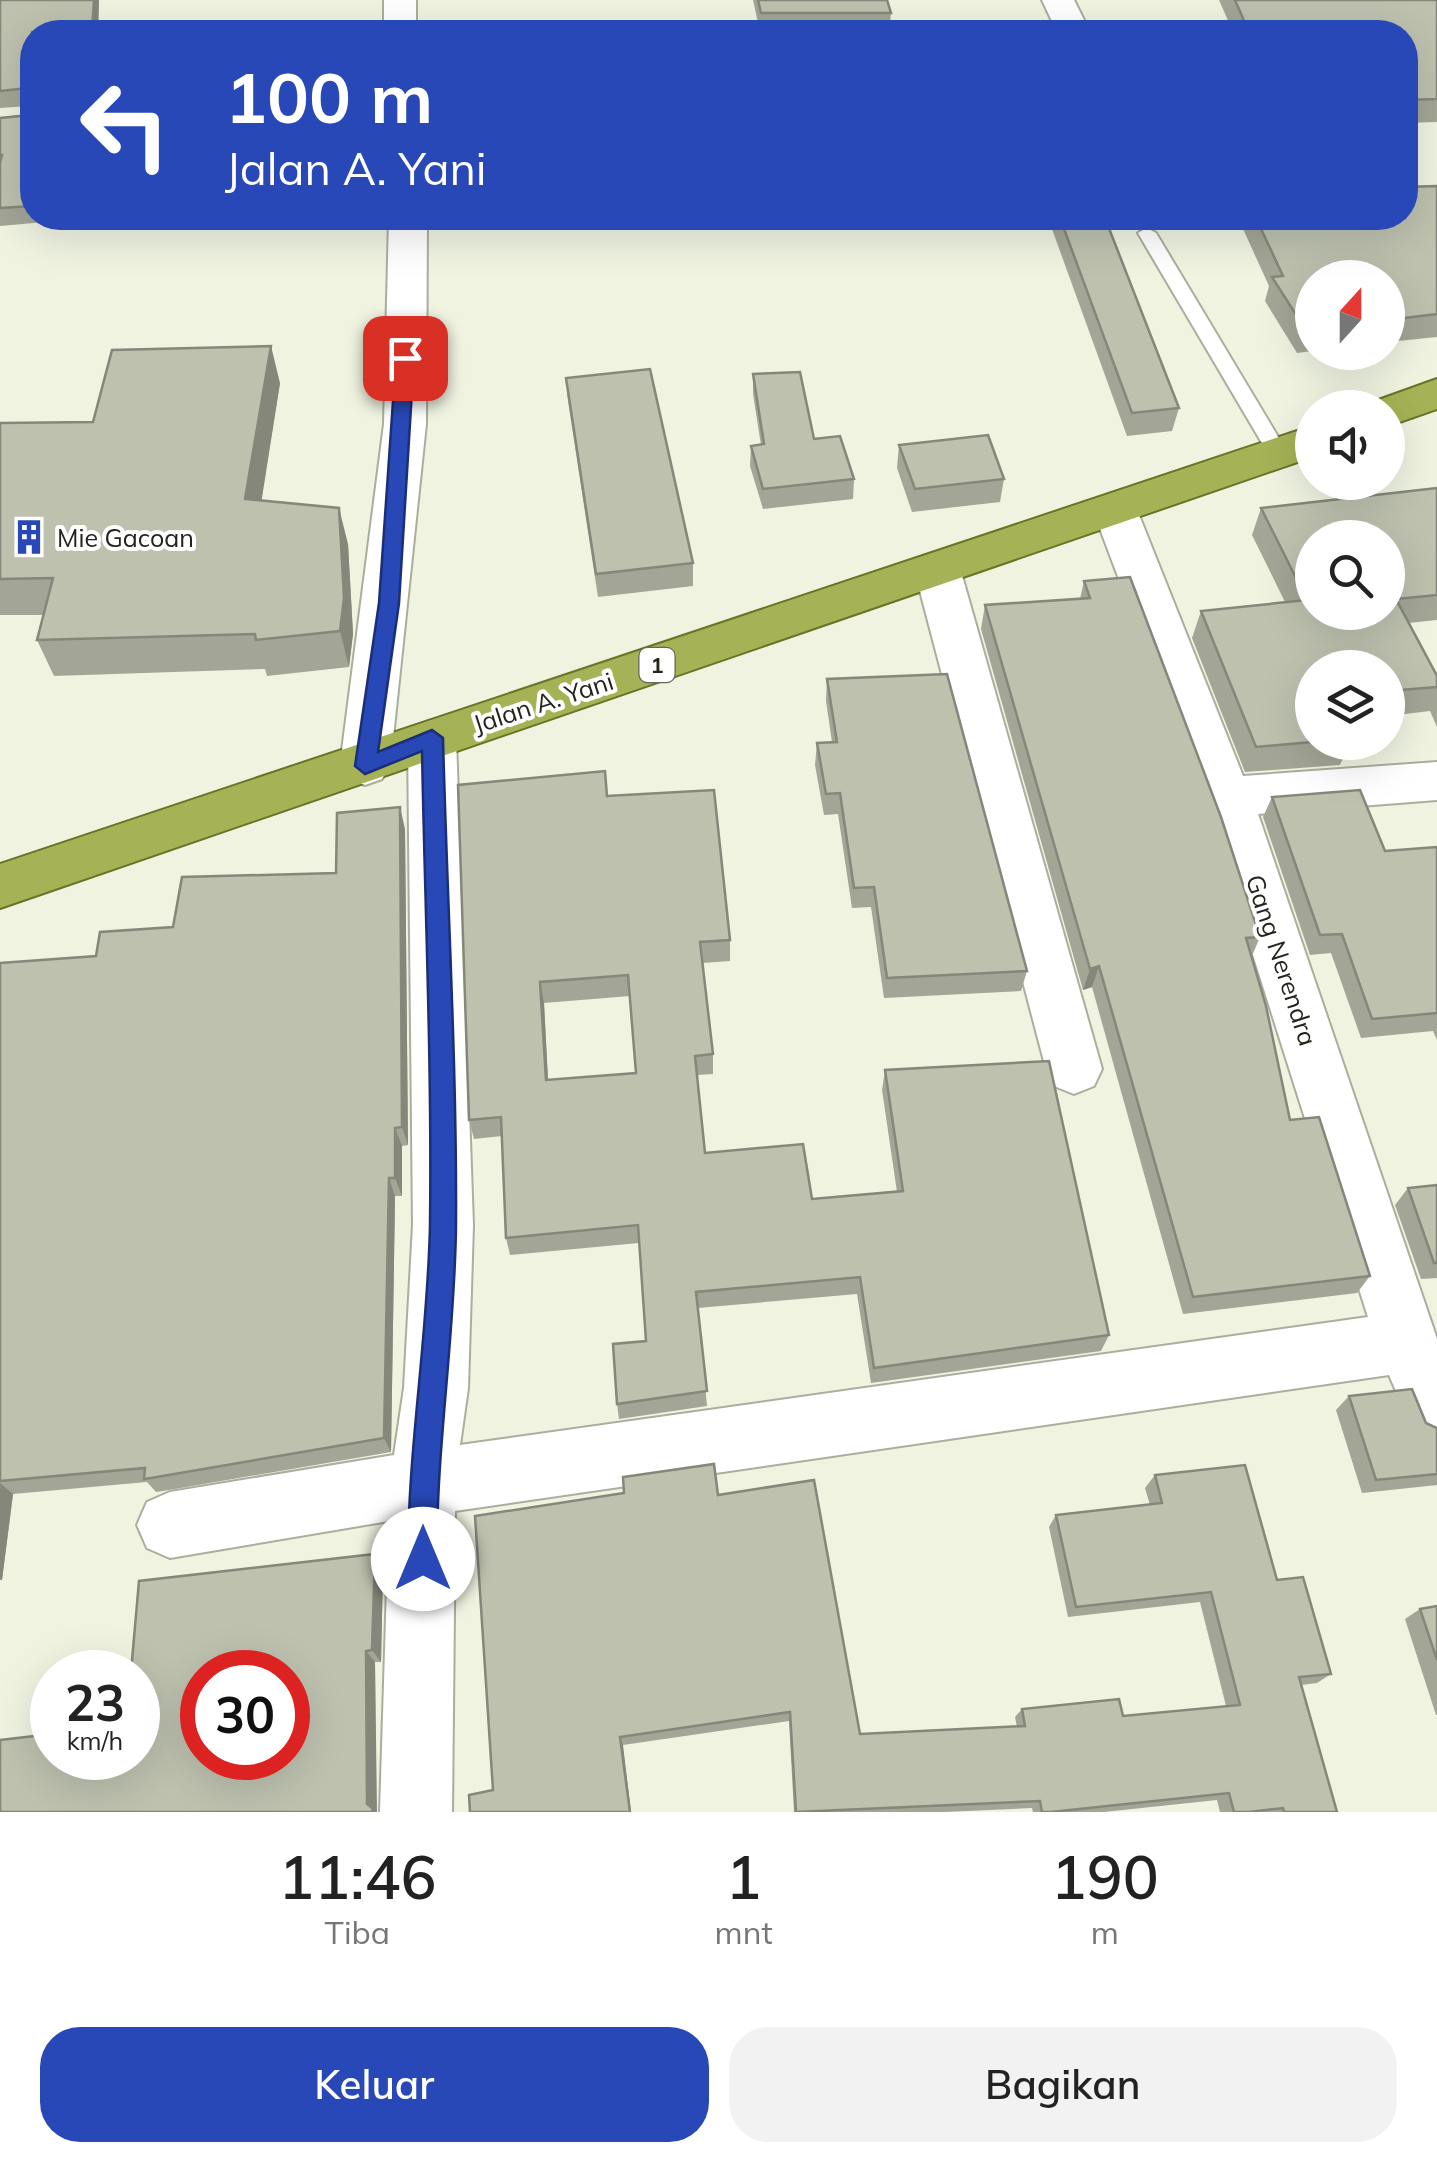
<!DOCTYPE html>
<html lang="id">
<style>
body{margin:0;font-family:Mulish,sans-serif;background:#f2f2f2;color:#222;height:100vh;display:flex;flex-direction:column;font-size:38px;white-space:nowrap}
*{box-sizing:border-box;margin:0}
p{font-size:32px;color:#767676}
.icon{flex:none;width:55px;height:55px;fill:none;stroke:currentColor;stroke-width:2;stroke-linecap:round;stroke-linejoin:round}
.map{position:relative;height:1812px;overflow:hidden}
.sheet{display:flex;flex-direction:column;background:#fff;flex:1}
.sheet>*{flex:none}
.top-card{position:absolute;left:20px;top:20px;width:1398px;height:210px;border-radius:40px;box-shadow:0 10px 40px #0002;background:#2848b7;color:#fff;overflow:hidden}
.needle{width:65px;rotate:21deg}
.buttons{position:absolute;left:1295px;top:260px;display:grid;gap:20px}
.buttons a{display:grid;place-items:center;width:110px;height:110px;border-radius:50%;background:#fff;box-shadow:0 10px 40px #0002;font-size:50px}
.speed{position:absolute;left:30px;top:1650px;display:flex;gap:20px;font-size:50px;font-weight:700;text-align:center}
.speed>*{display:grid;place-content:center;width:130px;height:130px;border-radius:50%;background:#fff;box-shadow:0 10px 40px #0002;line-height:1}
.speed small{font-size:25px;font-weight:400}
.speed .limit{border:15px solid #d22;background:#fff;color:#111}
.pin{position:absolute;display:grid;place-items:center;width:85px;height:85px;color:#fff;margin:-42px;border-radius:20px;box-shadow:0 5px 15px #0006}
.me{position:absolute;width:110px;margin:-55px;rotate:0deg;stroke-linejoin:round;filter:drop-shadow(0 0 8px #0008)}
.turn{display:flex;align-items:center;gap:35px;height:210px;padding:0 40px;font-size:45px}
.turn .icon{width:130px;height:130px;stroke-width:2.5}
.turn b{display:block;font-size:70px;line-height:85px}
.eta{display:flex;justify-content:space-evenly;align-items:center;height:170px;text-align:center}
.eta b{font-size:60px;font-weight:600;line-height:70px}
.cta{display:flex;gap:20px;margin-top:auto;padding:20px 40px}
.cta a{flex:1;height:115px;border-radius:40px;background:#2848b7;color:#fff;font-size:40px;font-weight:600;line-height:115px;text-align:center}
.cta a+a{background:#f2f2f2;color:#222}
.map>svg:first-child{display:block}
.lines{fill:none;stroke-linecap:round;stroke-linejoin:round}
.service-casing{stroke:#aaae9c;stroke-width:4}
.minor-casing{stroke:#aaae9c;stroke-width:4}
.trunk-casing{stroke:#6a7326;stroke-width:4}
.service{fill:#fff;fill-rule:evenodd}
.minor{fill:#fff;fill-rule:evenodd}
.trunk{fill:#a6b256;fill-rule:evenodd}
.wall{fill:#a3a696;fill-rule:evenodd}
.shaded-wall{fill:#84877a}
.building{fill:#bdc1ae;stroke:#84877a;stroke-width:2.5;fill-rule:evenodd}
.route{fill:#2848b7;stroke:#1a2f77;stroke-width:2.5}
.labels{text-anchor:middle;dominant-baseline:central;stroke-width:8;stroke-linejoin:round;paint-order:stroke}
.shield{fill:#fff;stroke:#646660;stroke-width:2.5}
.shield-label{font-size:22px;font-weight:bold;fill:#22241c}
.poi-label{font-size:25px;fill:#22241c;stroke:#fff;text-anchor:start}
.street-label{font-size:25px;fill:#22241c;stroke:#fff}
</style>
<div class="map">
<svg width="1437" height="1812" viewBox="0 0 1437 1812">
<rect width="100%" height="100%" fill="#eff3e0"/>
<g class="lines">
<defs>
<path id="service" d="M1147,228L1156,233L1289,455L1286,460H1272L1269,455L1138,233Z"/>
<g id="minor">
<rect x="384" y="0" width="32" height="32"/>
<path d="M1042,0H1074L1090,32H1057Z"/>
<path d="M389,218H427L426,424L390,766L382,779L365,785L348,779L340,766L384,424Z"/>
<path d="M1115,495L1131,499L1137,510L1243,776L1437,762V800L1258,814L1437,1339V1445L1415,1435L1389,1375L455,1511L452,1812H380L389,1521L170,1558L147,1548L137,1525L147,1502L170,1492L394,1455L404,1388L413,1225L408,739L415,726L432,720L449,726L456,739L473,1225L468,1388L460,1445L1368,1317L1216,838L1093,510L1099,499Z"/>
<path d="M938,556L954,561L961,572L1102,1069L1094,1086L1074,1094L1054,1086L1046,1069L915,572L922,561Z"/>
</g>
<g id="trunk">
<path d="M1437,379V409L1388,426V408H1369L1373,402Z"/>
<path d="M1312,426V457L0,908V864Z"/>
</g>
</defs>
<use href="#service" class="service-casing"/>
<use href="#minor" class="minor-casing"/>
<use href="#trunk" class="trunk-casing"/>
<use href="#service" class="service"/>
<use href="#minor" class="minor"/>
<use href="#trunk" class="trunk"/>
</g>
<g class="wall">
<path d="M0,0H99L98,32H32V218H89L0,226V118L29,115V106L0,108Z"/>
<path d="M753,0H887L891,13L889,32H760Z"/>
<path d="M1219,0H1437V122L1405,123V32H1233Z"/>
<path d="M1437,186V337L1388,342V278H1312V351L1297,353L1265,301L1269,286L1238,218H1405Z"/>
<path d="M1048,218H1105L1179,408L1172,431L1127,436Z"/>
<path d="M753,374L814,439L854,479L853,499L763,509L750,466L751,446L761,445L753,394Z"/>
<path d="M566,378L693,563V586L598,597L568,401Z"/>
<path d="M280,383L261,500L348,544L353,634L349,667L267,676L265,669L54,676L37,640L44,615H0V423L93,422Z"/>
<path d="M899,445L1004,479L1000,502L912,512L897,468Z"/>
<path d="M1437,488V620L1408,623L1437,676V727L1430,711L1388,716V668H1312V742H1351L1340,765L1245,772L1192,638L1201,611L1285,602L1252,535L1261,508Z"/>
<path d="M1084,581L1260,937L1252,956L1290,1120L1370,1276L1357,1293L1183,1314L1092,987L1083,990L981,629L985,605L1080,599Z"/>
<path d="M827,679L1027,971L1021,991L884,998L871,907L852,908L838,814L824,815L815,765L817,743L832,742L826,701Z"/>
<path d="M607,796L730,940V961L702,963L713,1054V1074L697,1075L705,1153L812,1199L897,1192L882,1090L885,1070L1109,1335L1101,1351L871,1383L857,1294L698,1308L707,1406L619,1419L617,1404L646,1341L639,1243L510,1255L506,1238L502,1136L474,1139L469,1120ZM630,996L636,1073L548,1080L544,1003Z"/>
<path d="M1272,797L1385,851L1437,847V1040L1433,1031L1361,1038L1331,953L1310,955L1263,817Z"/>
<path d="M405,829L408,1145L402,1146V1196H395L391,1452L163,1491L156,1492L147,1482L13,1494L2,1580H0V963L96,956L173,927L336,873Z"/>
<path d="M1437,1185V1278L1421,1279L1395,1205L1408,1188Z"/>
<path d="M1349,1396L1437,1428V1485L1362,1493L1336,1410Z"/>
<path d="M1155,1475L1277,1580L1331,1674L1317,1683L1301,1685L1337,1812H1220L1217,1800L1104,1812H1033L1032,1808L945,1812H794L789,1721L623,1745L493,1790L718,1495L860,1734L1017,1727L1015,1717L1022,1709L1123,1716L1226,1706L1200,1602L1068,1617L1049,1527L1056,1515L1150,1505L1145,1488Z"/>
<path d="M383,1568L381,1662H375L376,1811L138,1758Z"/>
<path d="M1437,1606V1715H1436L1405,1619L1420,1609Z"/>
</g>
<g class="shaded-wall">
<path d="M94,0H99L98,32H92Z"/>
<path d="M271,346L280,383L256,536L245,499Z"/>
<path d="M339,508L348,544L353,634L349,667L340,631Z"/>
<path d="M400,807L405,829L408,1145L402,1127Z"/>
<path d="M1099,966L1092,987L1083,990L1090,969Z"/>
<path d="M540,982L544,1003L549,1100L546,1080Z"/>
<path d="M395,1128L402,1146V1196L395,1178Z"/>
<path d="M389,1178L395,1196L391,1452L384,1438Z"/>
<path d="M0,1483L13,1494L2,1580L0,1579Z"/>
<path d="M375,1554L383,1568L381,1662L372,1650Z"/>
<path d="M366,1651L375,1662L377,1812H373L367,1804Z"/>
<path d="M620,1737L623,1745L631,1812H630Z"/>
</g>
<g class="building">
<path d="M0,0H94L92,32H32V206L0,208V163L2,155H0V118L29,115V88L0,91Z"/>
<path d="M758,0H887L891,13H761Z"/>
<path d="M1235,0H1437V99L1405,100V32H1249Z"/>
<path d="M1437,186V314L1388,320V278H1312V328L1305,329L1272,277L1283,276L1256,218H1405V187Z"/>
<path d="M1060,218H1105L1179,408L1132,413Z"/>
<path d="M271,346L245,499L339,508L344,598L340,631L256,640L255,634L37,640L53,578L0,579V423L93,422L112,350Z"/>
<path d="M650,369L693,563L596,574L566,378Z"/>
<path d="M800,372L814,439L840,436L854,479L763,489L751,446L764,444L753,374Z"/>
<path d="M988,435L1004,479L915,489L899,445Z"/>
<path d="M1437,488V595L1396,599L1437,676V687L1388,691V668H1312V742L1256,747L1201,611L1307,600L1261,508ZM1312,538H1388V612H1312Z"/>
<path d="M1130,577L1221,817L1260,937L1246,938L1266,1006L1290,1120L1319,1117L1370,1276L1193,1297L1099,966L1090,969L985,605L1090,598L1084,581Z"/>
<path d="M947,674L1027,971L887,978L874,887L854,888L840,793L826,794L817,743L837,742L827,679Z"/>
<path d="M605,771L607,796L714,790L730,940L700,942L713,1054L695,1056L705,1153L803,1144L812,1199L903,1191L885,1070L1049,1061L1109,1335L874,1368L860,1277L696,1292L707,1391L617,1404L613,1344L646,1341L638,1225L506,1238L501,1117L469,1120L458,785ZM628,975L636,1073L546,1080L540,982Z"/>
<path d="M1360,790L1385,851L1437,847V1013L1372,1019L1342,934L1320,935L1272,797Z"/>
<path d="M400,807L402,1127L395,1128V1178H389L384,1438L151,1478L144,1479L145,1468L0,1481V963L96,956L100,932L173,927L182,877L336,873L337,813Z"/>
<path d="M1437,1185V1263H1434L1408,1188Z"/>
<path d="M1412,1389L1426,1423L1437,1428V1474L1376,1480L1349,1396Z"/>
<path d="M714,1464L718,1495L814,1480L860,1734L1025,1726L1022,1709L1119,1699L1123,1716L1240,1705L1211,1592L1076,1607L1056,1515L1162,1503L1155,1475L1245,1465L1277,1580L1303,1577L1331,1674L1299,1677L1337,1812H1284L1283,1808L1249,1812H1234L1229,1793L1051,1812H1042L1040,1801L796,1812L790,1712L620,1737L630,1812H470L469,1795L493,1790L475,1516L624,1493L623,1477Z"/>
<path d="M375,1554L372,1650L366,1651L367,1804L372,1808L373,1812H0V1740L52,1734V1758H138V1672H131L139,1581ZM202,1672H288V1758H202Z"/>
<path d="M1437,1606V1660L1420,1609Z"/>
</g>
<path class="route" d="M405,352L414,358L399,603L378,752L432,730L443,738C447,900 457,1063 456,1225C455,1337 436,1447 437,1559L433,1569L423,1573L413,1569L408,1559C408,1447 428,1337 430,1224C432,1067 425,909 422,751L365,774L355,766L379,603L396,358Z"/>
<defs>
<symbol id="building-bare" viewBox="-9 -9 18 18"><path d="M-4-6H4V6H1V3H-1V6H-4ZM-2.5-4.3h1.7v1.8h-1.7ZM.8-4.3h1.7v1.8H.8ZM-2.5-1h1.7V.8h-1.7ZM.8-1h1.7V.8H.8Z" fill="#2848b7" stroke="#fff" stroke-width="2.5" paint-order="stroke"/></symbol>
</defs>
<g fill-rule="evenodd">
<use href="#building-bare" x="4" y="512" width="50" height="50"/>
</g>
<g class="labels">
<rect class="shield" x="639.5" y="648" width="35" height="34" rx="8"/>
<g class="shield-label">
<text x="657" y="665">1</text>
</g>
<g class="poi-label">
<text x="57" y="537">Mie Gacoan</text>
</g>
<g class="street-label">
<text transform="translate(543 702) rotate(-18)">Jalan A. Yani</text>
<text transform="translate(1282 960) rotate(72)">Gang Nerendra</text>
</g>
</g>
</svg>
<div class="buttons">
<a><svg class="needle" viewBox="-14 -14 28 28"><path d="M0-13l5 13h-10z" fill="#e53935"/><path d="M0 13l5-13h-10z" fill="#767676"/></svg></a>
<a><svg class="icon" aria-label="sound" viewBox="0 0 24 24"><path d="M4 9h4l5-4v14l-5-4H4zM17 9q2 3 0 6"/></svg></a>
<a><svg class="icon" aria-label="search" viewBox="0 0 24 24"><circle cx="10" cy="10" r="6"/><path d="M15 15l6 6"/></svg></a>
<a><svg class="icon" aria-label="layers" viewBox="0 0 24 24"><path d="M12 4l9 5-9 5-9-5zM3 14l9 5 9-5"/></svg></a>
</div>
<div class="speed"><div>23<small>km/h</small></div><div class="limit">30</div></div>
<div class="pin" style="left:405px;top:358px;background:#d93025"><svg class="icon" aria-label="arrive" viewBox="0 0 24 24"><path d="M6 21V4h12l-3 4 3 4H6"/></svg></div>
<svg class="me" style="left:423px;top:1559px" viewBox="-20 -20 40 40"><circle r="19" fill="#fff"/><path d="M0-13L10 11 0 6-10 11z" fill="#2848b7"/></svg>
<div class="top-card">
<div class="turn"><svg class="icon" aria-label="left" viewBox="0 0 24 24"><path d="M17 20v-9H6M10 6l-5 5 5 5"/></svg><div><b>100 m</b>Jalan A. Yani</div></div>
</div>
</div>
<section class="sheet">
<div class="eta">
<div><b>11:46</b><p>Tiba</p></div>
<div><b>1</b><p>mnt</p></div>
<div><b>190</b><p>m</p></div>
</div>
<div class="cta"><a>Keluar</a><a>Bagikan</a></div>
</section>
